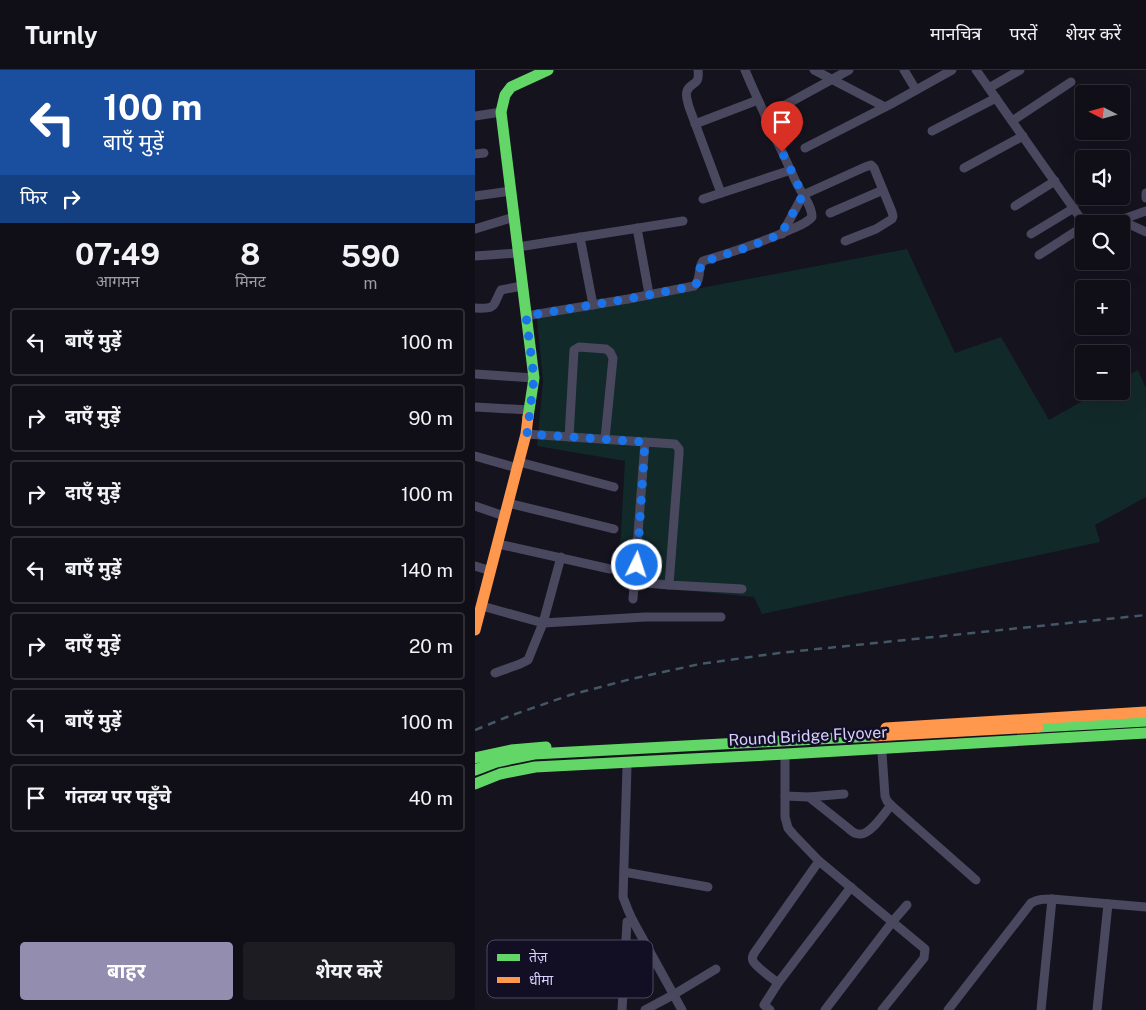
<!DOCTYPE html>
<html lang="hi">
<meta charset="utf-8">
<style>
body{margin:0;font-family:"Public Sans","Noto Sans Devanagari",sans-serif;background:#1e1c23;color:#f1f3f6;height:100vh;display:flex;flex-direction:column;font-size:19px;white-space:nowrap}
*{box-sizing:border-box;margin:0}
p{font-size:16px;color:#9c9ca1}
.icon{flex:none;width:28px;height:28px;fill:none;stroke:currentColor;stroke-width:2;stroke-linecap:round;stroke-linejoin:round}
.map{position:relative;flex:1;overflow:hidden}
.side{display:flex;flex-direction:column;background:#100e16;width:475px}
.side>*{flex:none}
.top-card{background:#1a4fa0;color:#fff;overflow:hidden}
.needle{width:32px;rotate:276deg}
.buttons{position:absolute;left:600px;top:15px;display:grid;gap:10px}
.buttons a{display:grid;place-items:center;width:55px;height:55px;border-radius:5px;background:#100e16;box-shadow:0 5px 20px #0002,0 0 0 1px #302e35;font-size:25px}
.pin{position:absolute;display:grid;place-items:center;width:42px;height:42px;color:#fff;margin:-51px -21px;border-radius:50% 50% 50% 0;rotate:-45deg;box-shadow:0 0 5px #0007}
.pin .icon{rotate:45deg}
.me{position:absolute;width:55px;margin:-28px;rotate:4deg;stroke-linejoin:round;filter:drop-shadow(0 0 4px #0008)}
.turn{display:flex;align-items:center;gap:18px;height:105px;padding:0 20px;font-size:22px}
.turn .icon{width:65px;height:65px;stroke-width:2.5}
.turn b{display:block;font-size:35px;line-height:42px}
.then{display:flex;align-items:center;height:48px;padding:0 20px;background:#0003;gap:10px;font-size:19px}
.eta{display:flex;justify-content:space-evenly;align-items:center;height:85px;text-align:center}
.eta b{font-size:30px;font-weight:700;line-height:35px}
.cta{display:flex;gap:10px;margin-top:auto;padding:10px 20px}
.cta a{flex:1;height:58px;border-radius:5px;background:#938eb0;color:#fff;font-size:20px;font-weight:700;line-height:58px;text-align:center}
.cta a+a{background:#1e1c23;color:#f1f3f6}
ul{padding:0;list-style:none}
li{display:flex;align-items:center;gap:15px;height:68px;margin:0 10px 8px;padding:0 10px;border:2px solid #302e35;border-radius:5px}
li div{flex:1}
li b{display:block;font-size:19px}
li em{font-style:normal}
header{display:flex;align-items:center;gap:30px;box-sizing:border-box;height:70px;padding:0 25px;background:#100e16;border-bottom:1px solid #302e35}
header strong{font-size:24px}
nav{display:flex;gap:28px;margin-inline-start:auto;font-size:18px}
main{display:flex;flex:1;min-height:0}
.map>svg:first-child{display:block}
.green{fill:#12292a}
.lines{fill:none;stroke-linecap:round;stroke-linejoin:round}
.street{stroke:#49485f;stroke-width:9}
.fast{stroke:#63d668;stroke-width:11}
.slow{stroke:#ff974d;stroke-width:11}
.rail{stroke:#435766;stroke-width:2.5;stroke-dasharray:8 6;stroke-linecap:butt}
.route{stroke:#1a73e8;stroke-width:9;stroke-dasharray:0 16.2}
.labels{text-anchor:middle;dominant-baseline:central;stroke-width:5;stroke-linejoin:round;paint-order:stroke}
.street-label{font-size:16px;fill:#d7d1fe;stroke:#120e23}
.key{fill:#120e23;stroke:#4d4865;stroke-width:1}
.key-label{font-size:14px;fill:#d7d1fe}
</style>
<header>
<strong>Turnly</strong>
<nav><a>मानचित्र</a><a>परतें</a><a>शेयर करें</a></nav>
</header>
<main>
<section class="side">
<div class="top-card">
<div class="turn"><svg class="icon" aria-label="left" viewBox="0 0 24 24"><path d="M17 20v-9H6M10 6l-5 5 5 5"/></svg><div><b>100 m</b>बाएँ मुड़ें</div></div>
<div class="then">फिर<svg class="icon" aria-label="right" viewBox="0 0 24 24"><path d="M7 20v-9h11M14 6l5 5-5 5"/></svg></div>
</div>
<div class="eta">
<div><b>07:49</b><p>आगमन</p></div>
<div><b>8</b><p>मिनट</p></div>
<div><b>590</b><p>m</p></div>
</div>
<ul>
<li><svg class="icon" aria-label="left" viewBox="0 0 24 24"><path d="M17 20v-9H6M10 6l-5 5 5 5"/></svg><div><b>बाएँ मुड़ें</b></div><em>100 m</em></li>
<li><svg class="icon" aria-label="right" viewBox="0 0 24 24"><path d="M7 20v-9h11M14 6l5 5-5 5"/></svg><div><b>दाएँ मुड़ें</b></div><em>90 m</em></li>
<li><svg class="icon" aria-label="right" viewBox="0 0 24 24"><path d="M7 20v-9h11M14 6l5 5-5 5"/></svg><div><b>दाएँ मुड़ें</b></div><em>100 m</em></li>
<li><svg class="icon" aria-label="left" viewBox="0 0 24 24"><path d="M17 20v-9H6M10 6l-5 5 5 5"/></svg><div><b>बाएँ मुड़ें</b></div><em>140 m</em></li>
<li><svg class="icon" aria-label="right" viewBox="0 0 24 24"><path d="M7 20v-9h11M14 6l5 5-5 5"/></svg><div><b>दाएँ मुड़ें</b></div><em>20 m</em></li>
<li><svg class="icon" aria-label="left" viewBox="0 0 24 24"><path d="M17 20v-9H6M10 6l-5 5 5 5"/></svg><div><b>बाएँ मुड़ें</b></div><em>100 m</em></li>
<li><svg class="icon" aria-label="arrive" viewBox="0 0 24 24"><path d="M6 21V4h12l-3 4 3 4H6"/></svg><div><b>गंतव्य पर पहुँचे</b></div><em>40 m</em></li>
</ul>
<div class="cta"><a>बाहर</a><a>शेयर करें</a></div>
</section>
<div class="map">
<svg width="671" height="940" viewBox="0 0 671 940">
<rect width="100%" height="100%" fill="#15131e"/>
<path class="green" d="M432,179L480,283L526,267L574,350L625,321H646V309L663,300L671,318V427L620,455L625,472L287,544L279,527L143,514L150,391L62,376L68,311L62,249Z"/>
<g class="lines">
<g class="street">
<path d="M223,0C225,17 216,11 212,21C210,25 213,33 214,37L246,123"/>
<path d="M339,0L410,37"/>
<path d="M429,0L441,20"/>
<path d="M501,0L606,149L614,153L618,154"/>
<path d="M514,18L545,0"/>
<path d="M0,46L26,42"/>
<path d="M290,46L374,0"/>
<path d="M537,51L596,12"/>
<path d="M220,54L283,30"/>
<path d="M457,61L521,28"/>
<path d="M330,78L416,34L477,0"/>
<path d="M0,84L9,83"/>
<path d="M489,98L548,66"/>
<path d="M671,123V128"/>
<path d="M0,126L36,121"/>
<path d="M228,129L316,100"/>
<path d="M540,136L580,111"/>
<path d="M355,143L408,120"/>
<path d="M645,150L671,162"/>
<path d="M630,154L637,153L671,141"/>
<path d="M162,158L174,224"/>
<path d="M0,159L39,147"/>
<path d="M307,164L328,125L390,97L396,95L399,98L417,142L418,146L417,149L401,159L370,171"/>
<path d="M556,164L599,138"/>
<path d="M105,167L118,235"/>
<path d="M43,177L208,151"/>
<path d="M564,185L609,156"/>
<path d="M0,186L43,183"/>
<path d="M0,238C22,239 17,237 26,220L47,216"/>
<path d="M51,246L153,229L219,216C227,209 222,199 228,191C258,182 288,172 317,159C324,156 332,153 337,147C337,135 326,123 321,112C304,75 286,38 270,0"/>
<path d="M0,304L59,308"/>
<path d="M0,337L54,340"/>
<path d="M51,364L200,374L204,379V384L194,515L267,519"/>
<path d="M94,367L99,280L104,277L131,279L135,282L138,288L130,369"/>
<path d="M0,386L42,398"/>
<path d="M44,392L139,417"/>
<path d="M33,433L139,459"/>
<path d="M0,436L29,446"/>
<path d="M23,474L135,499"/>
<path d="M0,496L16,501"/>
<path d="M160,512L194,515"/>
<path d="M158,529L170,372"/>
<path d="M7,536L68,553L170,547H246"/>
<path d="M20,603L45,594L53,590L68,553L86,487"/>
<path d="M407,683L410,726L412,731L416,735"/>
<path d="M310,688V747L313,758L318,764L344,791L450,879L449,888L407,940"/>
<path d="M152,697L148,827L153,840L158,851L207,940"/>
<path d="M310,726L334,727L373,758C376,761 379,764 384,764C394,766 410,743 416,735L501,810"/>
<path d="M334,727L369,724"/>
<path d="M149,802L233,817"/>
<path d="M303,913C298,909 280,896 278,891C276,887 279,883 282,879L344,791"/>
<path d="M147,940L152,852L158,851"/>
<path d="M170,940L198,925L241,899"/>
<path d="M295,940L289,935L303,913L376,817"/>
<path d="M350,940L418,851L432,835"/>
<path d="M473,940L556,833C563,829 569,829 577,829L671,837"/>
<path d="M566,940L577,829"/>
<path d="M622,940L633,834"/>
</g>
<g class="fast">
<path d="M53,347L59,308L26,42L30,25L36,17L73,0"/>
<path d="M563,657L671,651"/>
<path d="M0,688L36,680L71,677"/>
<path d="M0,700L21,692L59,684L400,666"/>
<path d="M0,714L25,704L60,697L311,684L671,663"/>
</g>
<g class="slow">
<path d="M0,560L51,364L53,347"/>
<path d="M411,658L671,642"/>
<path d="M400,666L563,657"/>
</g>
<path class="rail" d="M0,660L32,647L95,625L156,609L225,594L304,583L671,545"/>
</g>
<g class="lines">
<path class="route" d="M162,495L170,372L52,364L59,308L51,246L153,229L219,216C227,210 222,199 228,192L276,176L306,164L328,125L307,82"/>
</g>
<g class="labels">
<g class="street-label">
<text transform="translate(333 666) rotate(-3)">Round Bridge Flyover</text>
</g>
</g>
<rect x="12" y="870" width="166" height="58" rx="8" class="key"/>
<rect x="22" y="884" width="23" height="7" fill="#63d668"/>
<rect x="22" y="907" width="23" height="6" fill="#ff974d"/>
<g class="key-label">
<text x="54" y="892">तेज़</text>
<text x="54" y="915">धीमा</text>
</g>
</svg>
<div class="buttons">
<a><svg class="needle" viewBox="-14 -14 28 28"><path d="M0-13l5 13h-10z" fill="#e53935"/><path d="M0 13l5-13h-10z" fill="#9c9ca1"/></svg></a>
<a><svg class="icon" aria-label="sound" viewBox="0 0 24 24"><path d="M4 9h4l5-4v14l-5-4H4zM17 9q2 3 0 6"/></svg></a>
<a><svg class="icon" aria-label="search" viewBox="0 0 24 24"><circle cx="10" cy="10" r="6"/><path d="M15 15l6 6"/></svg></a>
<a>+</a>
<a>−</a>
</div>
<div class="pin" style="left:307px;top:82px;background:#d93025"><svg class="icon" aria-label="arrive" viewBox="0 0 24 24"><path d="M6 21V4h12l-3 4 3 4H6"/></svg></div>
<svg class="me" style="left:162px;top:495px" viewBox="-20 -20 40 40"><circle r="17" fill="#1a73e8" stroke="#fff" stroke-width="3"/><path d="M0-11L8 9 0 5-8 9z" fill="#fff"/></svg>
</div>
</main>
